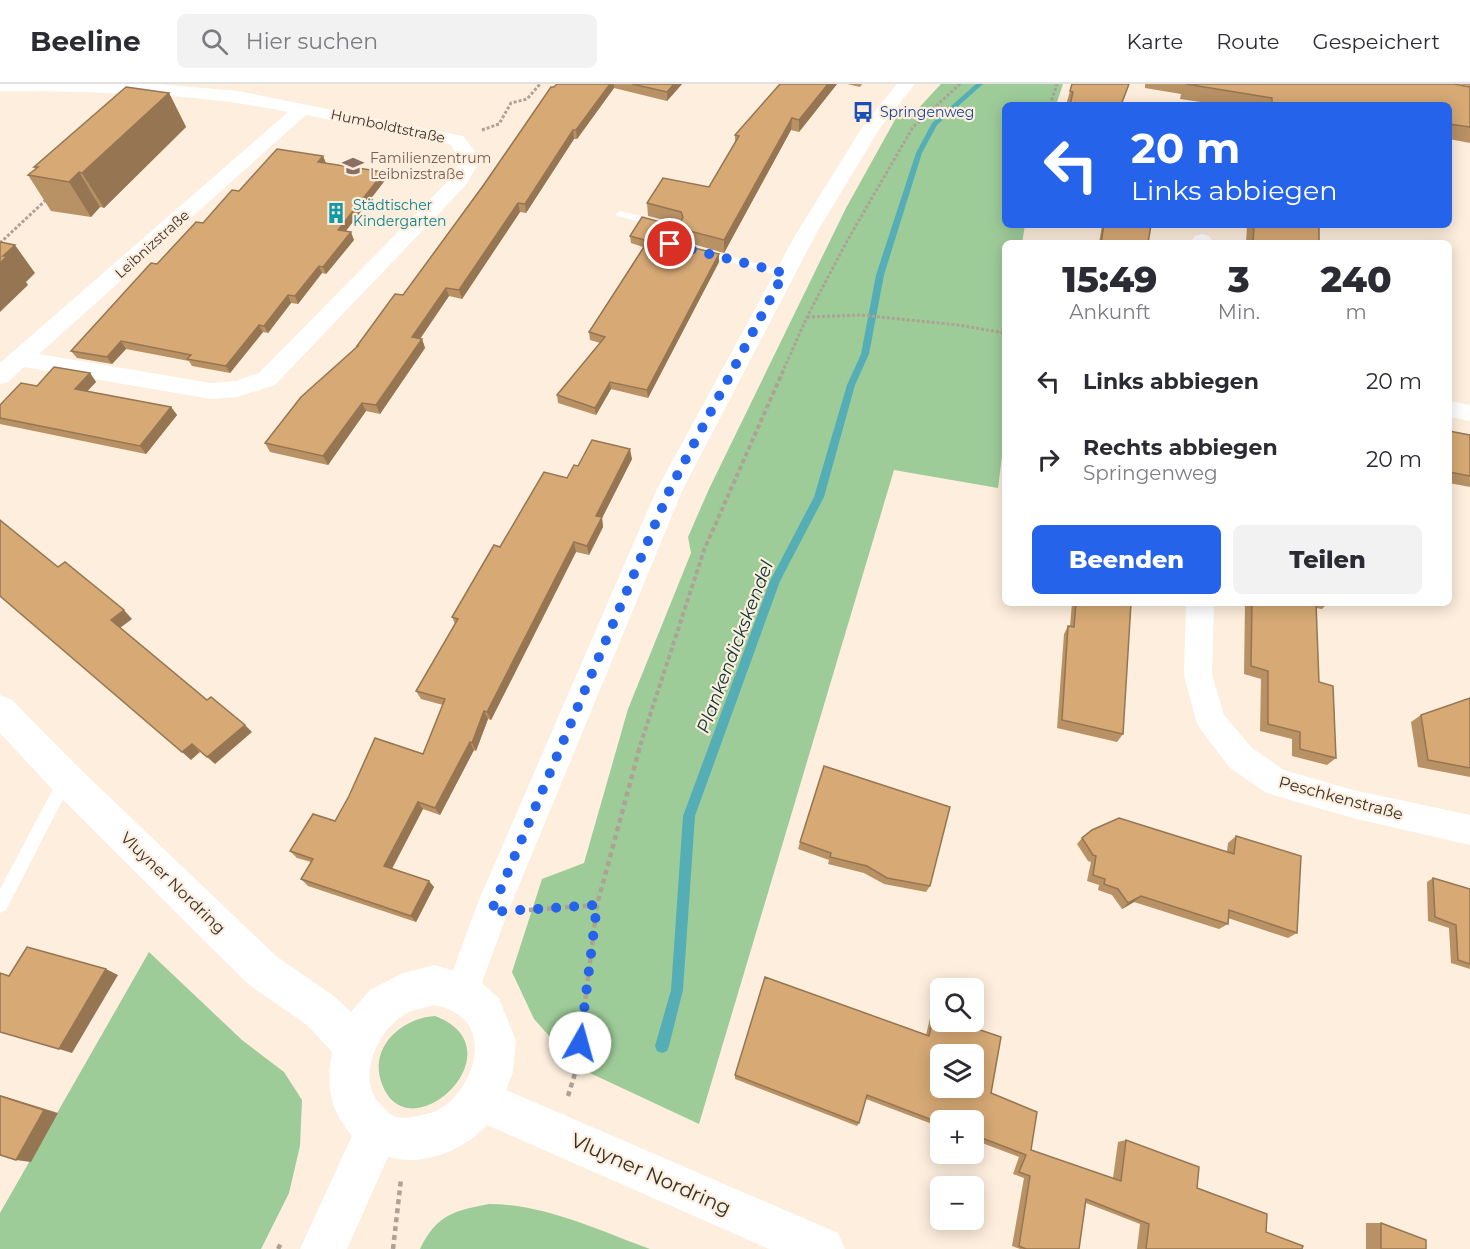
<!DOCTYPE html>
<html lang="de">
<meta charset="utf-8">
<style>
body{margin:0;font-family:Montserrat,sans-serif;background:#f2f2f3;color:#2b2b33;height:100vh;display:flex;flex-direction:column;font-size:22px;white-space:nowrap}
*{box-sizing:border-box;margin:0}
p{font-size:20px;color:#7c7c81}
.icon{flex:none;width:33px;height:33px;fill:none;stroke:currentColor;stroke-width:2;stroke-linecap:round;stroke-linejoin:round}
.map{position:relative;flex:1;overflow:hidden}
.sheet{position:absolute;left:1002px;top:156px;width:450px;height:366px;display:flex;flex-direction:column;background:#fff;border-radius:9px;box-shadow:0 3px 15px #0003}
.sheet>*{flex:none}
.banner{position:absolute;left:1002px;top:18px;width:450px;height:126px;border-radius:9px;box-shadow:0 3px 15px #0003;background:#2563eb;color:#fff;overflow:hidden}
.controls{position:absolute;left:930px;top:894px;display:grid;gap:12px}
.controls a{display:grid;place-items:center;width:54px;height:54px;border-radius:9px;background:#fff;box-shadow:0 3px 15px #0003;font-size:30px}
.pin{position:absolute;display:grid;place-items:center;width:51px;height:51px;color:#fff;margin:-26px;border:3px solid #fff;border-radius:50%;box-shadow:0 2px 6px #0007}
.me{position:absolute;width:66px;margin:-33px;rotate:7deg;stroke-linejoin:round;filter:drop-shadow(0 0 4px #0008)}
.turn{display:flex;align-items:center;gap:21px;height:126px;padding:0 30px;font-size:27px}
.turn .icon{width:78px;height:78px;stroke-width:2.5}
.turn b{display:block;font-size:42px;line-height:51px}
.eta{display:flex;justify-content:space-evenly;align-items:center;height:102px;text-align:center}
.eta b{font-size:36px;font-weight:800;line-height:42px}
.button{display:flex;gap:12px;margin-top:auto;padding:12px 30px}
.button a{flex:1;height:69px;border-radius:9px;background:#2563eb;color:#fff;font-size:24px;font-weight:800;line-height:69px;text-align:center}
.button a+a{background:#f2f2f3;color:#2b2b33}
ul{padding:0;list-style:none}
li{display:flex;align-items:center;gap:18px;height:78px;padding:0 30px}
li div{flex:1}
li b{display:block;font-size:22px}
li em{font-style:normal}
header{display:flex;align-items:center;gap:36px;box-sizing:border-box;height:84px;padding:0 30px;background:#fff;border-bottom:2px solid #e1e1e2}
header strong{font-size:28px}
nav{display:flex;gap:33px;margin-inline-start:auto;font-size:21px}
.search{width:420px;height:54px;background:#f2f2f3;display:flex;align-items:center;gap:15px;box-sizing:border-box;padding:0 21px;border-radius:9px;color:#7c7c81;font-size:22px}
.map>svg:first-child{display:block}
.green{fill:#9ecc99}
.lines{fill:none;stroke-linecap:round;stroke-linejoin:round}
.stream{fill:#55aeb6;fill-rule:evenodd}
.path-far2{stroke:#ada294;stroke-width:3;stroke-dasharray:3 2;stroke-linecap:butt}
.path-far1{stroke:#ada294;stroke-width:4;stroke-dasharray:4.5 3;stroke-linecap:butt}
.path{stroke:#ada294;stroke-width:4.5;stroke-dasharray:5 4;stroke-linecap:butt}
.lane{fill:#fff;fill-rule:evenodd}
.street{fill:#fff;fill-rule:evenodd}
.secondary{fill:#fff;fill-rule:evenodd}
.wall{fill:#b89165}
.shaded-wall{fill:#967652}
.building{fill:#d6a975;stroke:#967652;stroke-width:1.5;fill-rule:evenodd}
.route{stroke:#2563eb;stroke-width:10;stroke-dasharray:0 18}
.labels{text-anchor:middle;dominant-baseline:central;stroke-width:4.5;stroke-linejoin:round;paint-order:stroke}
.far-transit-label{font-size:14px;fill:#164399;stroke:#fdeedd;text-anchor:start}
.far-street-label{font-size:14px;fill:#383129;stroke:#fdeedd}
.far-education-label{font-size:14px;fill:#785e54;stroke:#fdeedd;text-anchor:start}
.far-culture-label{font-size:14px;fill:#0d838f;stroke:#fdeedd;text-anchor:start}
.street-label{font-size:16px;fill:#383129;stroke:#fdeedd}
.water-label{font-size:18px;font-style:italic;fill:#073437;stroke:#fdeedd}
.near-street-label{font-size:20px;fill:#383129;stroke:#fdeedd}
</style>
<header>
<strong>Beeline</strong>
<div class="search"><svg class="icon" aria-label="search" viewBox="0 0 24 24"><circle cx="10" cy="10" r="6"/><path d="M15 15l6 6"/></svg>Hier suchen</div>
<nav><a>Karte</a><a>Route</a><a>Gespeichert</a></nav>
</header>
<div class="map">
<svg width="1470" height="1165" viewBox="0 0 1470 1165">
<rect width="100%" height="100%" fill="#fdeedd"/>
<g class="green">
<path d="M941,0H1063L1056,21H1005V141H1025L1022,159H1005V349L998,404L894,386L699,1040L577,983L534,935L512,888L542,795L584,779L628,625L691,469L688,453L709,405L846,124L901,25L914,29Z"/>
<path d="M149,868L242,956L284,988L302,1016L300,1062L289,1109L261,1165H0V1129Z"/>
<path d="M435,932C522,965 409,1072 382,1000C368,964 401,934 435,932Z"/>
<path d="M489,1120C545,1120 598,1146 650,1165H420C437,1130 454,1127 489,1120Z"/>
</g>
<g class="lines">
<path class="stream" d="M976,0H983L937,41L922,69L884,191L869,270L855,301L824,413L780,497L695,732L683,906L669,962L667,967L662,969L657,967L655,962L671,906L683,732L770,497L814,413L847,301L861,270L876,191L916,69L932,39Z"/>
<g class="path-far2">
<path d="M1050,21L1057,0"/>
<path d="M482,46L499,40L511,19L527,15L540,0"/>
<path d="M0,159L48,114"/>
<path d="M807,233L861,231L958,241L1005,249"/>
<path d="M782,289L807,233L847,157L913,43L960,0"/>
</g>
<path class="path-far1" d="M638,668L704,466L783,287"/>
<g class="path">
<path d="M529,826L597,821"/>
<path d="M568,1012L577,983L597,821L639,666"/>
<path d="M278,1165L282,1157"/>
<path d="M393,1165L401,1095"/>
</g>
<g class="lane">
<path d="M620,127L680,142L682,144L676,158L688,163L683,166L667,162L665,160L672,146L617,132L615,130Z"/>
<path d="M702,165L788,188L789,190L784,193L699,170L697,168Z"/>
<path d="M66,688L71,690L73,695L71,700L6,826L0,829V805L61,690Z"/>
</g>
<g class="street">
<path d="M0,0H159L238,7L463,52L474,66L479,78L466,101L275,301L237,313L211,315L24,283L8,298L0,300V279L288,28C193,8 97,8 0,7ZM306,31L450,60L461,78L451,94L259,289L236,297L211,299L39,270Z"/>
<path d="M897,0H915L880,44L816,150L683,405L508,828L474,920L462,925L450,920L445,908L479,816L657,405L796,150L863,42Z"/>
<path d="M1202,150L1209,152L1214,159H1194L1192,156L1195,152Z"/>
<path d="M1449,317L1470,321V337L1449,333Z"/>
<path d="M1186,519H1214L1212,591L1224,631L1252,664L1284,686L1353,706L1470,731V761L1353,734L1276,712L1265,708L1230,684L1201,646L1196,637L1184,591Z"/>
</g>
<path class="secondary" d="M0,611L12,616L79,684L276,872L335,913L351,928L370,906L403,889L435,881L476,894L499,914L516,957L513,988L506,1006L838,1149L845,1165H769L487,1041C463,1067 422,1083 388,1073L347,1165H300L352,1052C329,1024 326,1003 332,968L307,941L248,900L53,706L0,649ZM435,921C448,924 462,930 469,942C486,970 463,1015 436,1027C431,1030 424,1030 418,1032C408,1034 396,1036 388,1028C383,1023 376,1016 373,1010C362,984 379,948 401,933C411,926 423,924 435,921Z"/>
</g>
<g class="wall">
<path d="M557,0H682L667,17L614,4L577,55H574L526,129L520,128L462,215L449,212L420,255H422L425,264L380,330L366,327L328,381L270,368L265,359L357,263V262L403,211L554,3Z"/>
<path d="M780,0H837L799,48L791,46L724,169L679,156L678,144L680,140L648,132L647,119L709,103L735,59V51Z"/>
<path d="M847,0H862L860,3Z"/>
<path d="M1072,0L1122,21H1066Z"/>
<path d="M1145,0H1454L1470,3V59L1449,55V21H1221L1180,15L1181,10L1145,4Z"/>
<path d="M1458,0H1470V2Z"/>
<path d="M169,9L186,43L104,124L100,123L91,133L51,127L28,91L36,85L34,83Z"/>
<path d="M323,72L326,79L384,88L386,95L346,147L354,156L326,190L322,189L298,220L291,219L268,249L263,248L230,289L192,282L189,277L126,265L112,280L77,274L71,267L157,180L239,107Z"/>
<path d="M1102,141H1151L1148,159H1099Z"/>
<path d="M1247,141H1319V159H1246Z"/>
<path d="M669,147L665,156L666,157L719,178L648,314L611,305L596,331L558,319L557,311L600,259L590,256L589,248L643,163L631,159L630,152Z"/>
<path d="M90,289L96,298L87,307L171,323L177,331L146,370L0,340V321L37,302Z"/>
<path d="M1449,347L1470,351V403L1449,399Z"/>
<path d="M632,375L602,434L603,443L589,471L576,468L491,636L488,635L476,667L474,666L440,731L423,725L392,785L434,803L416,838L308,802L301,795L311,778L297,774L290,767L335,737L423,670L443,621L421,615L416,607L455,540L452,533L500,463L567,394L578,382Z"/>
<path d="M1072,519H1131L1123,650L1117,658L1057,644L1064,550L1068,542H1070Z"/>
<path d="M1245,519H1328L1322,525L1316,524L1319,598L1336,674L1327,681L1292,672V655L1260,647L1261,595L1244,590Z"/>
<path d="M1470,614V693L1418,683L1411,638L1421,631Z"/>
<path d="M1236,752L1297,849L1288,854L1228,834V840L1219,845L1134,818L1122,825L1112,811L1098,806L1099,801L1087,797L1091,778L1088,777L1077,760L1082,754L1227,768L1228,759Z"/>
<path d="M800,758L930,802L926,808L884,800L864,789L828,780L829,776L798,765Z"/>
<path d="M1433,794L1470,805V885L1451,879L1449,844L1428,837L1427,798Z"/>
<path d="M934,929L1031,1066L1113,1094L1118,1058L1126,1056L1197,1104L1266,1148L1302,1165H1137L1140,1140L1086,1119L1079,1165H1020L1012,1162L1024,1094L1013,1090L1019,1073L974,1056V1036H940V1043L866,1015L859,1039L857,1042L735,995V991L926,951L930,934Z"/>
<path d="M1366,1139H1381L1426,1165H1366Z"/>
</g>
<g class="shaded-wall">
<path d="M610,0H614V4L577,55L576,46Z"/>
<path d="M674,0H682L667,17V8Z"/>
<path d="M828,0H837L799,48V36Z"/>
<path d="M169,9L186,43L104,124L82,89Z"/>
<path d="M792,34L791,46L724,169V156Z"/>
<path d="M573,46L574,55L526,129L525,120Z"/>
<path d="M323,72L326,80L318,78Z"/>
<path d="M79,88L100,123L91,133L69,98Z"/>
<path d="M384,88L386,95L341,153L338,146Z"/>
<path d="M518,119L520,128L462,215L459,206Z"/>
<path d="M668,140L669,147L663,160L662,153Z"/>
<path d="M351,148L354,156L326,190L323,183Z"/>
<path d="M15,161L35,189L26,198L28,201L0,228V179L3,172Z"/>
<path d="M719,170V178L648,314L647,306Z"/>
<path d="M319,182L322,189L298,220L295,212Z"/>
<path d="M446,204L449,212L415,262L412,253Z"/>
<path d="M288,211L291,219L268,249L264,242Z"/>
<path d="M259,241L263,248L230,289L226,282Z"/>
<path d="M422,255L425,264L380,330L376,321Z"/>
<path d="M121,257L126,265L112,280L107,273Z"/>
<path d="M90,289L96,298L82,313L75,305Z"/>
<path d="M610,298L611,305L596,331L595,324Z"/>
<path d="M362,319L366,327L328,381L323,372Z"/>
<path d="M171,323L177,331L146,370L140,362Z"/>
<path d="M630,365L632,375L602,434L603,443L589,471L587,462L596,432Z"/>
<path d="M574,458L576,468L491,636L487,628Z"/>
<path d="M124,526L132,535L120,544L111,536Z"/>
<path d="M484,627L488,635L476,667L472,659Z"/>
<path d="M245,641L252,648L215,680L207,673Z"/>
<path d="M470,658L474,666L440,731L435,724Z"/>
<path d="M192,660L200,668L191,676L182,668Z"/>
<path d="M418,718L423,725L390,788L384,782Z"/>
<path d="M429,797L434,803L416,838L411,832Z"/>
<path d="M1141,812L1134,818L1122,825L1128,819Z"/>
<path d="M106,885L118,891L72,969L59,965Z"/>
<path d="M0,1011L58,1029L31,1078L16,1076Z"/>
</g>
<g class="building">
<path d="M557,0H610L576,46H573L525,120L518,119L459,206L446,204L412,253L422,255L376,321L362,319L323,372L265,359L301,313L358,262H357L395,210L403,211L483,102L551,3H554Z"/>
<path d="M632,0H674L667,8Z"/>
<path d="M780,0H828L799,36L792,34L724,156L678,144L683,133L681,128L647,119L663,94L709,103L739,52L735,51Z"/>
<path d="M1072,0H1129L1121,21H1070L1073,8L1070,7Z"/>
<path d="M1186,0H1454L1470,3V43L1449,40V21H1272V14Z"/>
<path d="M126,3L169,9L82,89L79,88L69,98L28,91L38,83H34Z"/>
<path d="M277,65L323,72L318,78L384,88L338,146L351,148L323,183L319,182L295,212L288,211L264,242L259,241L226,282L187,275L191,271L121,257L107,273L71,267L151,179L157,180L196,138L203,139L232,106L239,107Z"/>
<path d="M642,133L668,140L662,153L666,157L719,170L647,306L610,298L595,324L557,311L605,253L589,248L648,157L630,152Z"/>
<path d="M1104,141H1151L1148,159H1101Z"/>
<path d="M1254,141H1319V159H1253Z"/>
<path d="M0,158L15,161L3,172H7L0,179Z"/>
<path d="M54,283L90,289L75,305L171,323L140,362L0,334V321L21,299L37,302Z"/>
<path d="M1449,347L1470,351V392L1449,388Z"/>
<path d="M592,356L630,365L596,432L602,433L587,462L574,458L487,628L484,627L472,659L470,658L435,724L418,718L384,782L429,797L411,832L301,795L313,775L290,767L313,730L335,737L349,712L375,654L423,670L445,615L416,607L458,535L452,533L494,461L500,463L544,388L567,394L574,381L578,382Z"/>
<path d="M0,436L58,483L65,478L124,526L111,536L207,616L211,613L245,641L207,673L192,660L182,668L0,512Z"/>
<path d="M1076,519H1131L1123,650L1062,636L1068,542L1074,543Z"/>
<path d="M1252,519H1316L1319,598L1333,602L1336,674L1300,665V648L1268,640V587L1251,582Z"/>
<path d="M1470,614V684L1428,676L1421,631Z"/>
<path d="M824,682L950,723L930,802L887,794L867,782L830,773L831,769L800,758Z"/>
<path d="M1119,734L1234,770L1236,752L1301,772L1297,849L1229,826L1228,840L1141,812L1128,819L1118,805L1104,800L1105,795L1093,791L1096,772L1093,771L1082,754L1092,746Z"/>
<path d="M1433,794L1470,805V880L1458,876L1456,841L1435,833Z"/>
<path d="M27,863L106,885L59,965L0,948V889L9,892Z"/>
<path d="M765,893L929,952L934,929L940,932V938H957L1001,953L991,1009L1037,1028L1031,1066L1121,1097L1126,1056L1199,1083L1197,1104L1267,1130L1266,1148L1303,1162L1302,1165H1146L1149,1140L1086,1115L1079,1165H1026L1019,1162L1030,1092L1019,1088L1026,1071L974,1051V1036H940V1039L867,1011L859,1039L735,991ZM940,970H974V1004H940Z"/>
<path d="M0,1012L44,1026L16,1076L0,1071Z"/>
<path d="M1381,1139L1426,1156V1165H1381Z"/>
</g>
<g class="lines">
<path class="route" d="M580,959L597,821L491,828L670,405L784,189L670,160"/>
</g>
<defs>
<symbol id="bus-bare" viewBox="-9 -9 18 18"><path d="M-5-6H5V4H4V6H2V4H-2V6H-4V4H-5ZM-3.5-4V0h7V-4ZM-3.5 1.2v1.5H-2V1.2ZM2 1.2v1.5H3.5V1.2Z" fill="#1a4fb4" stroke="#fdeedd" stroke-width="2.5" paint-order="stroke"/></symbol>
<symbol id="school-bare" viewBox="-9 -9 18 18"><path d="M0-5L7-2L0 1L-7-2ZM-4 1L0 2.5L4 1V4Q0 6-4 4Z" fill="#8d6e63" stroke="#fdeedd" stroke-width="2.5" paint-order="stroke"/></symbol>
<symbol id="building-bare" viewBox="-9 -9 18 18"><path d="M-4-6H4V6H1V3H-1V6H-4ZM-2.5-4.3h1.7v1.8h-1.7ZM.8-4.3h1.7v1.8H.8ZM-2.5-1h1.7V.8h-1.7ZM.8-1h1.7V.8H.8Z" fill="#0f9aa8" stroke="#fdeedd" stroke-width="2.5" paint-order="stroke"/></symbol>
</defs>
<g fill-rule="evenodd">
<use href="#bus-bare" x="848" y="13" width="30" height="30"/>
<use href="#school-bare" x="338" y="67" width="30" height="30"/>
<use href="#building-bare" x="321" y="114" width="30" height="30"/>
</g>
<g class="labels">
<g class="far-transit-label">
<text x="880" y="28">Springenweg</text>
</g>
<g class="far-street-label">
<text transform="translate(388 42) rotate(12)">Humboldtstraße</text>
<text transform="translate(152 160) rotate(-42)">Leibnizstraße</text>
</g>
<g class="far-education-label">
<text x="370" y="74">Familienzentrum<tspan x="370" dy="16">Leibnizstraße</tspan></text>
</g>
<g class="far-culture-label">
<text x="353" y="121">Städtischer<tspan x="353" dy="16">Kindergarten</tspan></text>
</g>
<g class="street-label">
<text transform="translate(1341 714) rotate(15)">Peschkenstraße</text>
<text transform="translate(173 799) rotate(44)">Vluyner Nordring</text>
</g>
<g class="water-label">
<text transform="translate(735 563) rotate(-69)">Plankendickskendel</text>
</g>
<g class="near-street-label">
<text transform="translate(651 1090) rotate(24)">Vluyner Nordring</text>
</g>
</g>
</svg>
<div class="controls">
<a><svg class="icon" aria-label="search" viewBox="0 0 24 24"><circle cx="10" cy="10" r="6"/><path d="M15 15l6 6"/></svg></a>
<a><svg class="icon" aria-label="layers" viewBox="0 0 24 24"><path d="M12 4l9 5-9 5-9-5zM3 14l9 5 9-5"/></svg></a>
<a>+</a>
<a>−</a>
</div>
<div class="pin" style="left:670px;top:160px;background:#d93025"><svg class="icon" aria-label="arrive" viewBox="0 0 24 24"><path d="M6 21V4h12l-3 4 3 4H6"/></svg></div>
<svg class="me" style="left:580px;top:959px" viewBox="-20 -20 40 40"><circle r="19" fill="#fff"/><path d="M0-13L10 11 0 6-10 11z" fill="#2563eb"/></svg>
<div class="banner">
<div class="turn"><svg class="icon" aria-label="left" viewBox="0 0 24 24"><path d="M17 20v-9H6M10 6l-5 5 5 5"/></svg><div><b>20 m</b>Links abbiegen</div></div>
</div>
<section class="sheet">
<div class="eta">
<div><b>15:49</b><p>Ankunft</p></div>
<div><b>3</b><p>Min.</p></div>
<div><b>240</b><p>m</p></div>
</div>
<ul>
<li><svg class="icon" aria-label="left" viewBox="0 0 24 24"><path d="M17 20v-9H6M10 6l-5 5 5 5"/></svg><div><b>Links abbiegen</b></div><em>20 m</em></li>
<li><svg class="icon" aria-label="right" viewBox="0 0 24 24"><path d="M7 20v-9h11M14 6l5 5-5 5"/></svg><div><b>Rechts abbiegen</b><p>Springenweg</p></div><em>20 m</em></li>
</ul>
<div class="button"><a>Beenden</a><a>Teilen</a></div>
</section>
</div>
